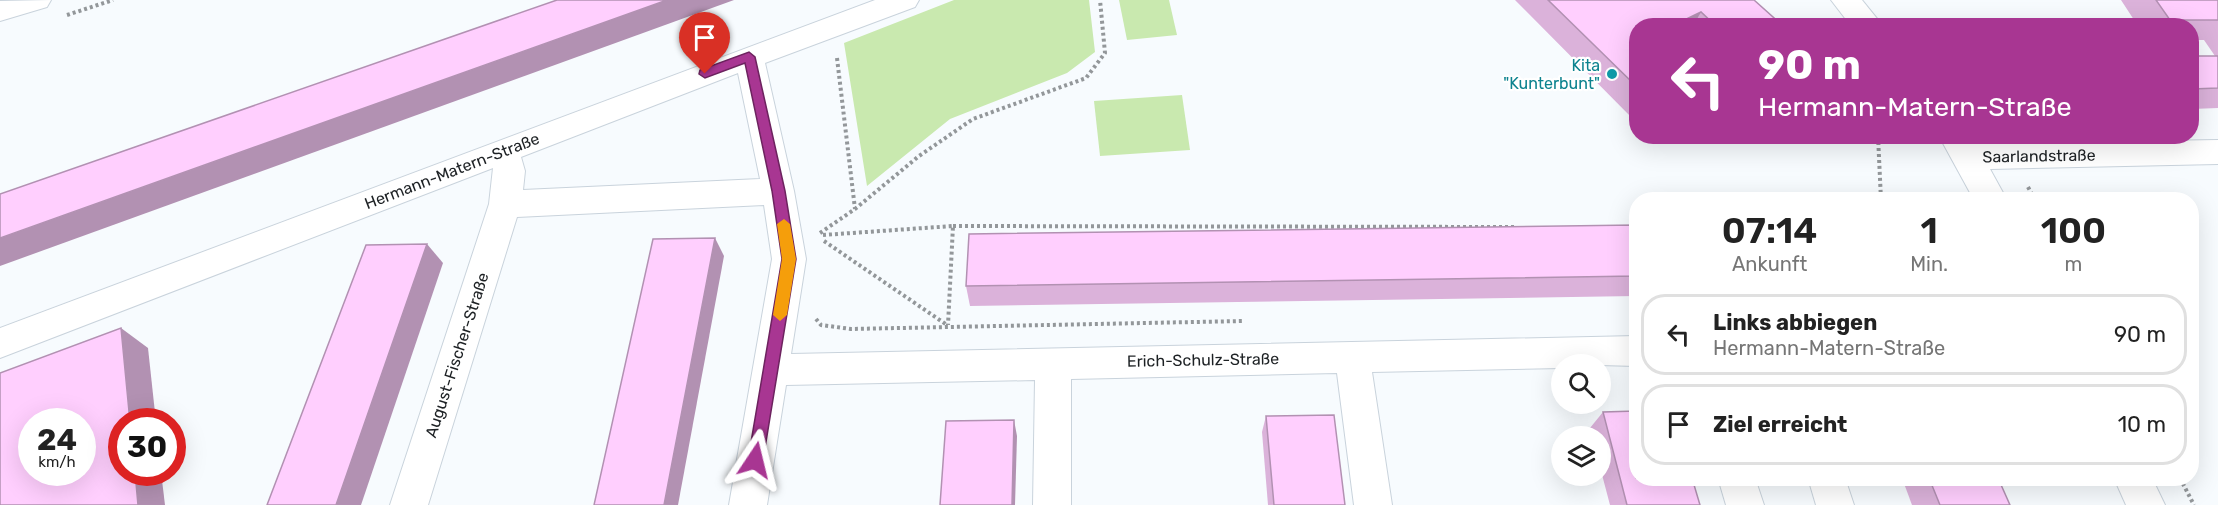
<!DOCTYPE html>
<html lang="de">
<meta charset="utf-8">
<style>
body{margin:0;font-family:Rubik,sans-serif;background:#f2f2f2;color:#222;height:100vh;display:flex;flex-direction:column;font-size:22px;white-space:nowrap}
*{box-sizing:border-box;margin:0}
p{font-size:20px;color:#767676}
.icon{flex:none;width:33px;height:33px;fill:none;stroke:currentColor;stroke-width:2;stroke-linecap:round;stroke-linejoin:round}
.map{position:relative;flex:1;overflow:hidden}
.panel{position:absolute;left:1629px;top:192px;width:570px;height:294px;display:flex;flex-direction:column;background:#fff;border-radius:24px;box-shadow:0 6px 24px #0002}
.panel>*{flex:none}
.guide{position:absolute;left:1629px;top:18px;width:570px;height:126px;border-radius:24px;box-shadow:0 6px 24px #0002;background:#a83692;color:#fff;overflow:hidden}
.controls{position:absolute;left:1551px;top:354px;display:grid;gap:12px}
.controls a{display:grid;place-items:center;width:60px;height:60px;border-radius:50%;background:#fff;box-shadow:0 6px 24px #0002;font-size:30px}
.speed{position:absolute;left:18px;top:408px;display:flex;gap:12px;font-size:30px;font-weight:700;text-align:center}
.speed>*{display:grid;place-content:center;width:78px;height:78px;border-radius:50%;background:#fff;box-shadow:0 6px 24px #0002;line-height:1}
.speed small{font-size:15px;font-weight:400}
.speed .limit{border:9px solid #d22;background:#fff;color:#111}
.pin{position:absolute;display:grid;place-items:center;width:51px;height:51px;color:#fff;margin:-62px -26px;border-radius:50% 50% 50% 0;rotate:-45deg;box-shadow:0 0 6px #0007}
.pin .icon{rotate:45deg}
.me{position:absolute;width:66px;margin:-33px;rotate:10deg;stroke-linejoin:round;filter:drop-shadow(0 0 4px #0008)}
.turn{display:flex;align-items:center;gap:21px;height:126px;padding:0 30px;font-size:27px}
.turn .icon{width:78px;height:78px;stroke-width:2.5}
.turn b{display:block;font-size:42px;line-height:51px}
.eta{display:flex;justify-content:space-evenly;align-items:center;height:102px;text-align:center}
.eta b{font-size:36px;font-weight:600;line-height:42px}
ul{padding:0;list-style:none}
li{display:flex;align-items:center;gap:18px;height:81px;margin:0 12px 9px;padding:0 18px;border:3px solid #e0e0e0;border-radius:24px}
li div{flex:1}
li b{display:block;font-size:22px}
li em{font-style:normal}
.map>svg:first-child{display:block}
.green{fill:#c9e9af}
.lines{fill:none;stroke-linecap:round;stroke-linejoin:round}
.minor-casing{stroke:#c9d3dc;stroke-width:2}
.major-casing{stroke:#c9d3dc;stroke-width:2}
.path{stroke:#93979a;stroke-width:4;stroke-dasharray:3 3;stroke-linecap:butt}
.minor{fill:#fff;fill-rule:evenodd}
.major{fill:#fff;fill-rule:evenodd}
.wall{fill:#dbb2da}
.shaded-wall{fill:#b291b2}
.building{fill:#ffcffe;stroke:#b291b2;stroke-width:1.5;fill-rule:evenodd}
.route{fill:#a83692;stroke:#6d235f;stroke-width:1.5}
.slow{fill:#f59e0b}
.culture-dot{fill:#0f9aa8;stroke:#fff;stroke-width:2}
.labels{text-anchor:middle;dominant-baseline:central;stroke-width:4.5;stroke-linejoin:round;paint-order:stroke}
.culture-label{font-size:16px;fill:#0d838f;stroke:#fff;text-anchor:end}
.street-label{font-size:16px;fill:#1d2124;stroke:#fff}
</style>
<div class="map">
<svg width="2218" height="505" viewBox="0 0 2218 505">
<rect width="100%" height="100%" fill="#f7fbfe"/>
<g class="green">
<path d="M954,0H1089L1095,52L1067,73L950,119L867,186L844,43Z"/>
<path d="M1119,0H1169L1177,35L1127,40Z"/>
<path d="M1182,95L1190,150L1100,156L1094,101Z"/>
</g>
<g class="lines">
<defs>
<g id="minor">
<path d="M875,0H919L915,7L765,63L794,191L806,259L791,354L1636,336V366L1562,364V368L1372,372L1392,505H1354L1337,373L1071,379V505H1033L1035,380L786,385L767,505H729L772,259L764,205L517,217L428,505H390L489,204L493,168L0,358V328ZM738,73L760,179L523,190L525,171L521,157Z"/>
<path d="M1831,0H1862L1883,26H1851Z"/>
<path d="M1939,136H1970L1975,144L2218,140V164L1990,169L2007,200H1974Z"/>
<path d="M1718,478H1755L1764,505H1726Z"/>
<path d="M1808,478H1845L1854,505H1816Z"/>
<path d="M2114,478H2152L2165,505H2126Z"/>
</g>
<path id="major" d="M51,0L47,7L0,21V1Z"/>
</defs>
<use href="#minor" class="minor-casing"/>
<use href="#major" class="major-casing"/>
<g class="path">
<path d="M67,15L113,0"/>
<path d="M837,58L855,209"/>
<path d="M1878,136L1881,200"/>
<path d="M2028,187L2035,200"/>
<path d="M953,226L1516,227"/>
<path d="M820,233L855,209L919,156L973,119L1086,78L1105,53L1100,0"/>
<path d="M823,235L953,226L948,325"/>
<path d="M824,241L947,325"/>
<path d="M816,319L821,325L851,329L1243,321"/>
<path d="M2180,478L2194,505"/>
</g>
<use href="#minor" class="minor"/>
<use href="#major" class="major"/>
</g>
<g class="wall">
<path d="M1515,0H1754L1783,26H1636V122Z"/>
<path d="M2121,0H2218V108L2192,109V56H2215L2204,40H2192V26H2138Z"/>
<path d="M1636,225V296L970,306L966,286Z"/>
<path d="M1603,412L1700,505H1610L1600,467V436H1593L1590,428Z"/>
<path d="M1266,416L1345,505H1268L1262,432Z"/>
<path d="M1902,478H1998L2010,505H1912Z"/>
</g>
<g class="shaded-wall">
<path d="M667,0H734L0,266V238Z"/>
<path d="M1701,12L1693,26H1672Z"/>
<path d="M715,238L724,256L678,505H664Z"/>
<path d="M427,244L443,263L361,505H336Z"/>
<path d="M121,328L148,348L156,422H130Z"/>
<path d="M1014,420L1017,436L1015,505H1012Z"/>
<path d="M135,472H161L165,505H138Z"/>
</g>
<g class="building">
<path d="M557,0H667L0,238V194Z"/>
<path d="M1548,0H1754L1783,26H1716L1701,12L1672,26H1636V86Z"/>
<path d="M2156,0H2218V20H2170Z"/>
<path d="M2192,56H2218V88L2192,89Z"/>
<path d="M1636,225V276L966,286L969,234Z"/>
<path d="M715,238L664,505H594L653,239Z"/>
<path d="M427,244L336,505H267L366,245Z"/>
<path d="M121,328L130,422H122V472H135L138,505H0V373ZM32,422H82V472H32Z"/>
<path d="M1636,411V478H1692L1700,505H1627L1603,412Z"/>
<path d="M1334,415L1345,505H1274L1266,416Z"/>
<path d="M1014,420L1012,505H940L946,421Z"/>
<path d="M1929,478H1998L2010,505H1940Z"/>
</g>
<path class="route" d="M749,52L755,57L785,191L796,259L763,460L761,465L755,467L750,465L748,460L782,259L772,191L745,63L705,78L699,74L700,70Z"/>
<path class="slow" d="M784,219L790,224L796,259L787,315L780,321L773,315L782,259L777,224Z"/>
<circle class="culture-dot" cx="1612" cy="74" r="6"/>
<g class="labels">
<g class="culture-label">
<text x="1600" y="65">Kita<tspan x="1600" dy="18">"Kunterbunt"</tspan></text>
</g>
<g class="street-label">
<text transform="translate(2039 156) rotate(-1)">Saarlandstraße</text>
<text transform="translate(452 171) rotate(-21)">Hermann-Matern-Straße</text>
<text transform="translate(457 355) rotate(-72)">August-Fischer-Straße</text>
<text transform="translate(1203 360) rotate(-1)">Erich-Schulz-Straße</text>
</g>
</g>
</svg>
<div class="controls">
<a><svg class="icon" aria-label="search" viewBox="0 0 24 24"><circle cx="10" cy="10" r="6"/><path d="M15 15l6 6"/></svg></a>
<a><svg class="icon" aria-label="layers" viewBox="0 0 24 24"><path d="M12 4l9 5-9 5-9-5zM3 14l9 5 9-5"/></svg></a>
</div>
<div class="speed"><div>24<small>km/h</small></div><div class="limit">30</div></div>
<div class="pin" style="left:705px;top:74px;background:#d93025"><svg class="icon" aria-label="arrive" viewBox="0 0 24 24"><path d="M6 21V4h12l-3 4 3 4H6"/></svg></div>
<svg class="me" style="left:755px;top:460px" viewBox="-20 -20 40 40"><path d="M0-17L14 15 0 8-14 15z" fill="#a83692" stroke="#fff" stroke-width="4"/></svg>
<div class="guide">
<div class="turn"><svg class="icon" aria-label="left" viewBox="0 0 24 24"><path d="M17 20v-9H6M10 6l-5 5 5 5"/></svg><div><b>90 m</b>Hermann-Matern-Straße</div></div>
</div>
<section class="panel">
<div class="eta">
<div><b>07:14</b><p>Ankunft</p></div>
<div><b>1</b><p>Min.</p></div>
<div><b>100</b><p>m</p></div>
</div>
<ul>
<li><svg class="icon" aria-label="left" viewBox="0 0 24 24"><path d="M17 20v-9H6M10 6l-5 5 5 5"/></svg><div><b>Links abbiegen</b><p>Hermann-Matern-Straße</p></div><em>90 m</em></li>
<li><svg class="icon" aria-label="arrive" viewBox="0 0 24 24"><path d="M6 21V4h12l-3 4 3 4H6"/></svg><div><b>Ziel erreicht</b></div><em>10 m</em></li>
</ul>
</section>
</div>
